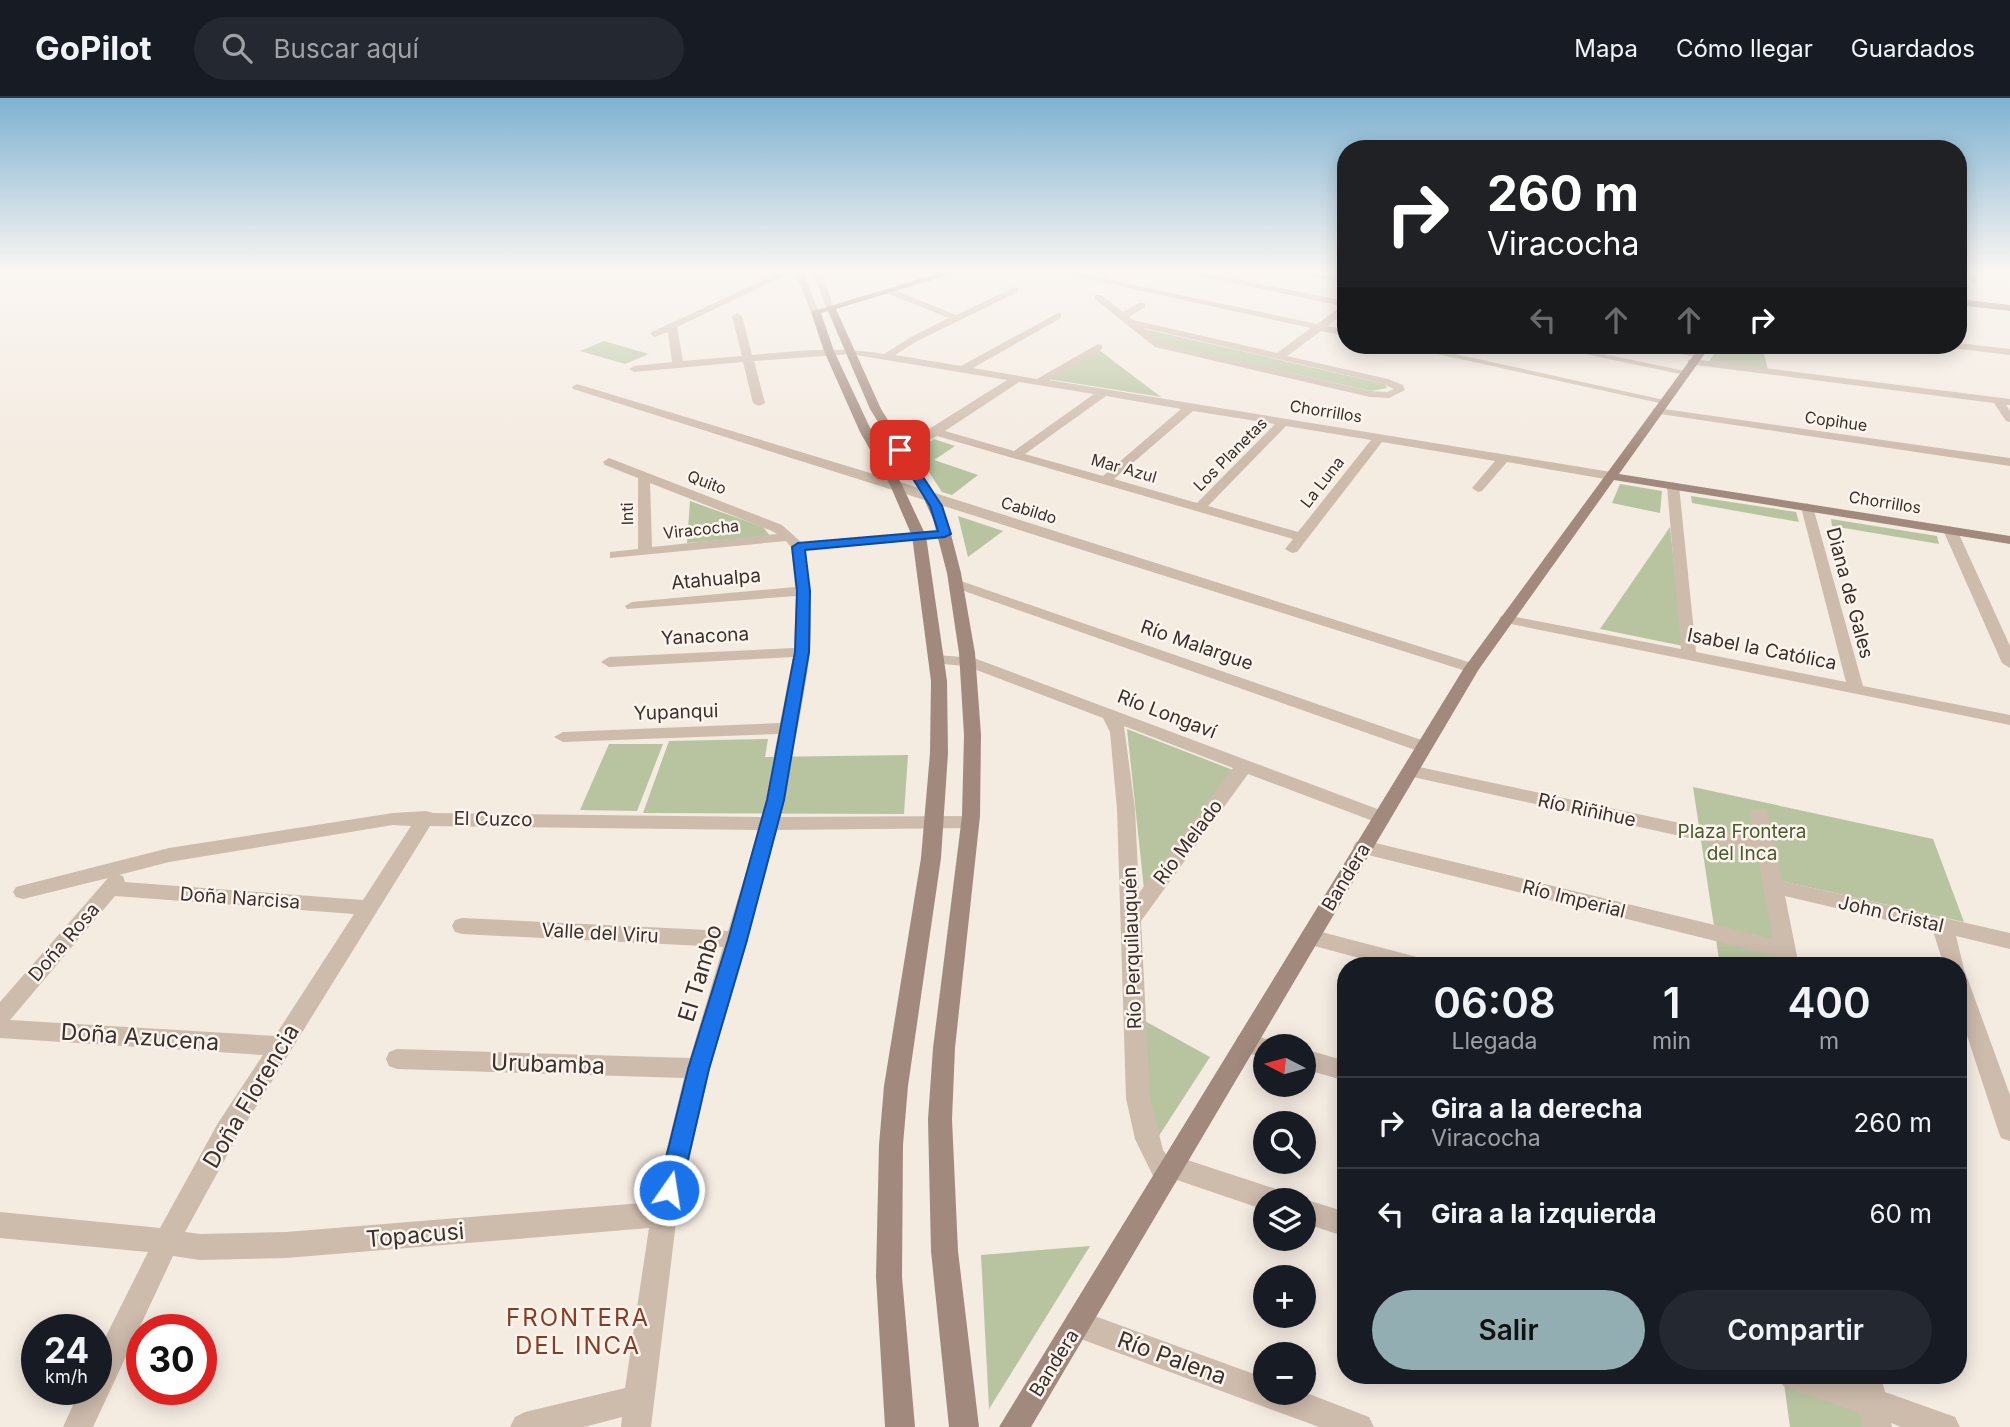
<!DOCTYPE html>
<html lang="es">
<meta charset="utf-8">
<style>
body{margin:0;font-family:Inter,sans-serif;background:#242831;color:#f1f3f6;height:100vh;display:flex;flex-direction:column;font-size:26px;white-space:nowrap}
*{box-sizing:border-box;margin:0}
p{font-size:23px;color:#9ea1a6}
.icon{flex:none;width:38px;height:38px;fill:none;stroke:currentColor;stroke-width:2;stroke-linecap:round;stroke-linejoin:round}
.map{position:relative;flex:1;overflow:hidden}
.details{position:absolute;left:1337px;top:859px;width:630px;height:427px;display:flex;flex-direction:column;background:#171b24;border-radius:28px;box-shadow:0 4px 18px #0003}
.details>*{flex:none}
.hud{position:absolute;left:1337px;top:42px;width:630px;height:214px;border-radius:28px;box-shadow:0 4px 18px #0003;background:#202124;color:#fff;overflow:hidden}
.needle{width:46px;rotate:276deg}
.tools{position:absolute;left:1253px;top:936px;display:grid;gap:14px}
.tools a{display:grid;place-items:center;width:63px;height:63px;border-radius:50%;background:#171b24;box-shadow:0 4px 18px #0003;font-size:35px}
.speed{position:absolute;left:21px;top:1216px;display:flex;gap:14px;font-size:35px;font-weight:700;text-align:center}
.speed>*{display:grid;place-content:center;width:91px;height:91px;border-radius:50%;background:#171b24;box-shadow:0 4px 18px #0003;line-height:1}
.speed small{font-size:18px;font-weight:400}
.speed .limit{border:10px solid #d22;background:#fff;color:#111}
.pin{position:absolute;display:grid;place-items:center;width:60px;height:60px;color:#fff;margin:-30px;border-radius:14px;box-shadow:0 4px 10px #0006}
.me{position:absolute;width:77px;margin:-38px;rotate:13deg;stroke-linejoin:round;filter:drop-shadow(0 0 5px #0008)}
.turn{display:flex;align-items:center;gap:24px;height:147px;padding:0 35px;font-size:32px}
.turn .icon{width:91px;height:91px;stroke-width:2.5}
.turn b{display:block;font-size:49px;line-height:60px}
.lanes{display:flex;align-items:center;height:66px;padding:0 35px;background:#0003;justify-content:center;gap:35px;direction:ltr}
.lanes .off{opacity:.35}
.eta{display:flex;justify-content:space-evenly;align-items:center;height:119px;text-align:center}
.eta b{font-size:42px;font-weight:600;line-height:49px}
.button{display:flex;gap:14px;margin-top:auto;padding:14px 35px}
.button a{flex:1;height:80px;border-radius:42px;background:#92aeb2;color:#111;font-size:28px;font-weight:600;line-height:80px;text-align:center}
.button a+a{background:#242831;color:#f1f3f6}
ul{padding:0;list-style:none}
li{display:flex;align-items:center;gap:21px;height:91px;padding:0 35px;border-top:2px solid #363941}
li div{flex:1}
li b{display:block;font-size:26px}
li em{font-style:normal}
header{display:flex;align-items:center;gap:42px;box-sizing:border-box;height:98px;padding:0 35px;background:#171b24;border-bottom:2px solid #363941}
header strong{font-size:33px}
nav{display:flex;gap:38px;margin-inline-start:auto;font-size:24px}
.search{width:490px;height:63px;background:#242831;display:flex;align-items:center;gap:18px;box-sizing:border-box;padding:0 24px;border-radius:38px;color:#9ea1a6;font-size:26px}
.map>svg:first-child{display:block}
.green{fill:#b8c4a0}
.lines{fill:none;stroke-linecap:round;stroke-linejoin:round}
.street{fill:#cdbbac;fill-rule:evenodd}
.secondary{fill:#a18a7d;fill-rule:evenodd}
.route{fill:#1a73e8;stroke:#114b97;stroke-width:2}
.labels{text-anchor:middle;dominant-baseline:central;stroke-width:5;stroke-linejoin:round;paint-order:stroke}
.far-street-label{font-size:16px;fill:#3b302b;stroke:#fbf5ee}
.street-label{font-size:19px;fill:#3b302b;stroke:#fbf5ee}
.park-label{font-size:19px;fill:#4a5a2e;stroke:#fbf5ee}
.near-street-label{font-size:23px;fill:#3b302b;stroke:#fbf5ee}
.near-neighbourhood-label{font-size:24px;letter-spacing:2px;fill:#8c3b22;stroke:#fbf5ee}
</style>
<header>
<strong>GoPilot</strong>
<div class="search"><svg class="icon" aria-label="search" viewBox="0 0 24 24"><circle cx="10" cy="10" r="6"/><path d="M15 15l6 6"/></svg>Buscar aquí</div>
<nav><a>Mapa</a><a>Cómo llegar</a><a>Guardados</a></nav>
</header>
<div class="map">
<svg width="2010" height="1329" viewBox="0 0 2010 1329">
<rect width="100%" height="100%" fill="#f4ebe1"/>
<g class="green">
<path d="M1145,231L1385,286L1387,290L1371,293L1162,246Z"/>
<path d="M604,243L649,256L625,266L580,253Z"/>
<path d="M1720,247H1762L1768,272L1708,265Z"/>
<path d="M1099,252L1161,299L1048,281Z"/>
<path d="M934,341L955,348L934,362L978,377L952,397L942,394L915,353Z"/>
<path d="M1620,386L1662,393L1660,415L1612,405Z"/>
<path d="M1691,398L1796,414L1799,424L1692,405Z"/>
<path d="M690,403L763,429L770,438L687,445Z"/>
<path d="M958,418L1003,433L968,459Z"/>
<path d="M1831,421L1937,438L1939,446L1832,428Z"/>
<path d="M1670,429L1683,548L1600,531Z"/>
<path d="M1127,631L1233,672L1144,791Z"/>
<path d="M768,641L765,659L908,657L904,716L643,715L669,643Z"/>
<path d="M609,646H663L637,713L580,712Z"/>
<path d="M1693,689L1933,741L1964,824L1764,779L1779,868H1720Z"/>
<path d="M1143,922L1210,959L1153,1047Z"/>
<path d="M1090,1148L989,1311L981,1157Z"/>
<path d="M1783,1278H1853L1863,1329H1790Z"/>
</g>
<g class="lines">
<g class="street">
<path d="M779,175H791L677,229L683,263L742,258L732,218L737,215L742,218L752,257C797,253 839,248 884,256L911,239L949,220L886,195V191H892L956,217L1015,189L1018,190V194L917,243L895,257L961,268L1058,215L1061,216V220L973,270L1037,281L1098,246L1102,247V251L1049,282L1611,374L1617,378L1611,382L1507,364L1482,393L1478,394L1472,390L1495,363L1382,344L1297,454L1292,455L1285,451L1293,441L937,338L904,356L894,353L1007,282L850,256L754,263L765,305L759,308L753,305L743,264L634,274L629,271L634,268L672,264L668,234L655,239L650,236L652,234ZM1019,284L1094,296L1014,353L945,333ZM1106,298L1181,311L1103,378L1025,356ZM1193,313L1275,326L1197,405L1114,381ZM1286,328L1371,342L1298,434L1208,408Z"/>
<path d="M795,175H804L819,216L811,214Z"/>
<path d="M813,175H822L834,211L826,209Z"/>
<path d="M903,175H917L932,182L928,185Z"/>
<path d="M1060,175H1078L1317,226L1342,208L1185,175H1204L1346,203V214L1327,228L1346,232V238L1321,233L1287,258L1388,281L1403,287L1405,292L1389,300L1370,299L1155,249L1095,201V197H1101L1123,214L1139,205H1145V209L1129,219L1133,222L1277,255L1311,230ZM1144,230L1381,285L1394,291L1387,294L1370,293L1162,245Z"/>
<path d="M1306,175L1346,179V185L1310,178Z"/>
<path d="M1967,175H1975L1977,185H1971Z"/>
<path d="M1958,245L2010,251V257L1951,250L1946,247Z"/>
<path d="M1396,247H1414L1669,303L1664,306Z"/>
<path d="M1542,247H1561L1690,274L1685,277Z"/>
<path d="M1644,247H1663L1703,257L1698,260Z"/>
<path d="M1692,261L2010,301V307H2006L2010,313V324L2006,323L1994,305L1688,266V262Z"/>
<path d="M577,286L900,384L1478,567L1480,570L1472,575L1466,573L573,291L572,289Z"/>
<path d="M1657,310L2010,360V368L1653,315V311Z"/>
<path d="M609,360L782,427L802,445L950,433L952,436L945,440L805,452C809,486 813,521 810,555C803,611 790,664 780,719L970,718L977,719L979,724L977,729L970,730L777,732L747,839L748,842L710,970L677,1116L651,1329H621L622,1319L584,1329H510L515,1319L525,1314L625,1290L649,1130L286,1160L200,1162L173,1158L93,1329H63L80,1292H96V1258L148,1154L0,1140V1114L160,1130L218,1025L263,957L0,940V904L108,780L23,801L16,799L13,794L16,789L169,750L393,715L426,713L433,715L762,719L778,636L563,644L554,639L563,634L780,625L793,559L609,569L601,564L609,559L794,550L796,498L627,511L625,508L632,504L795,489L791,449L786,443L610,460V454L638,451V380L605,367L603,364ZM650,385L772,433L777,436L652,449ZM393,727L411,728L363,802L125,784L123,778L119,777L169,764ZM430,728L759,732L728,833L462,820L455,822L452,828L455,834L462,836L723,849L690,960L397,951L389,954L386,961L389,968L397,971L684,980L654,1104L286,1134L200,1136L185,1134L236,1041ZM115,798L354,816L275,938L10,922Z"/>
<path d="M1673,384L1679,388L1696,554L1846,584L1801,409L1807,405L1813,409L1863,588L2010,617V627L1501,524L1499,521L1501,518L1506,517L1681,551L1667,388Z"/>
<path d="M1950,428L1957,432L2010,548V570L2002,565L1943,432Z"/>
<path d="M955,481L1430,645L1433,649L1424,655L1418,653L950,488V482Z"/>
<path d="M937,557L974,560L1388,715L1390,720L1388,725L1381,726L1248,676L1141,823L1150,1000L1163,1052L1168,1059L1172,1057L1282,1093L1285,1102H1265V1112L1177,1082L1175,1086L1166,1090L1157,1086L1135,1041L1126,1000L1117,711L1110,634L1103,620L966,568L931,565L929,562L931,559ZM1124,628L1233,670L1139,795L1135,711Z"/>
<path d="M1410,667L1754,741L1750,715L1752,711H1766L1768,715L1782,783L2010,835V851L1956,838L1964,871L2010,997V1043L2001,1040L1998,1032L1958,910V868H1944L1933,833L1785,798L1799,868H1777L1776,858L1356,754L1353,749L1356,744L1363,742L1773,841L1757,755L1404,677L1401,673L1404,669Z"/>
<path d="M1310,831L1421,860L1428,862L1432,868H1389L1303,845L1300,839L1303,833Z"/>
<path d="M1246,935L1273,943L1276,948H1265V960L1238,952L1235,945L1238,938Z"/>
<path d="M1304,951L1346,963V983L1304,971Z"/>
<path d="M1304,1101L1346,1114V1139L1304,1125V1102H1300Z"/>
<path d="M1078,1212L1265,1280V1295L1304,1294L1369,1319L1374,1329H1319L1078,1240L1068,1236L1064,1226L1068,1216Z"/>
<path d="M1779,1278H1834L1854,1284L1853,1278H1881L1885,1294L1955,1319L1960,1329H1901L1891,1325L1892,1329H1862L1860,1315L1783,1288Z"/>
</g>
<g class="secondary">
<path d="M939,175H954L836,211L881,311L932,392L947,421L961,475L975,555L981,637L980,718L955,950L952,1021L958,1153L979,1329H949L931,1153L928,1021L933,950L962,718L964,637L959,555L947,475L933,421L920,392L870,311L828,213L821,215L834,253L872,334L902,387L926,438L947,583L948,655L941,760L908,988L903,1047L902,1179L915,1329H885L876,1179L879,1047L884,988L921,760L930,655L931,583L912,438L890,387L860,334L824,253L811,214Z"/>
<path d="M1958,201L2010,207V213L1958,207Z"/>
<path d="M1701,247H1711L1619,376L2010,438V446L1614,382L1479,571L1031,1329H999L1464,570Z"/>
</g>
</g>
<linearGradient id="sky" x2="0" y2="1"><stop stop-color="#7eb2d2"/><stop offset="0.48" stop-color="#faf6f2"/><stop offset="1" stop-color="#faf6f2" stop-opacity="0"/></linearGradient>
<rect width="2010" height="361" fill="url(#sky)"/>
<path class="route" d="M897,350H904L942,408L951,436L945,439L805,452L810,493L809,554L784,702L747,842L709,971L681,1092L677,1099L669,1102L661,1099L658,1092L688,971L728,842L767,702L795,554L797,493L792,449L798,445L938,433L930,408L895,352Z"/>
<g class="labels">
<g class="far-street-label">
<text transform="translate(1326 313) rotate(9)">Chorrillos</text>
<text transform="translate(1836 323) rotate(8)">Copihue</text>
<text transform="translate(1230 356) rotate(-45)">Los Planetas</text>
<text transform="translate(1124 370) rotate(16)">Mar Azul</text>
<text transform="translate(707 384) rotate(21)">Quito</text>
<text transform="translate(1322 384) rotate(-52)">La Luna</text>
<text transform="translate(1885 404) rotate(9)">Chorrillos</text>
<text transform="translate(1029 412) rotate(17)">Cabildo</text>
<text transform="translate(627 416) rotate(-91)">Inti</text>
<text transform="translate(701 431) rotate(-6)">Viracocha</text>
</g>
<g class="street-label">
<text transform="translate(716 481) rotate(-5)">Atahualpa</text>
<text transform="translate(1850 495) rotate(75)">Diana de Gales</text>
<text transform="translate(705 538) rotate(-3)">Yanacona</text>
<text transform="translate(1197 547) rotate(19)">Río Malargue</text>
<text transform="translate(1762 551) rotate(11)">Isabel la Católica</text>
<text transform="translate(676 614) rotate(-2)">Yupanqui</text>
<text transform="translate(1167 616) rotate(21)">Río Longaví</text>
<text transform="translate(1587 712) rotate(12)">Río Riñihue</text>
<text transform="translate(493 721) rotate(1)">El Cuzco</text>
<text transform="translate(1188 744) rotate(-53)">Río Melado</text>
<text transform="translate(1346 779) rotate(-59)">Bandera</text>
<text transform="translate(240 800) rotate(4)">Doña Narcisa</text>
<text transform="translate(1574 801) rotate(14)">Río Imperial</text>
<text transform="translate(1891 816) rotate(13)">John Cristal</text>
<text transform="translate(600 835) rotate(3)">Valle del Viru</text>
<text transform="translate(64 844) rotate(-49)">Doña Rosa</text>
<text transform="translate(1132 850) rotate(-92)">Río Perquilauquén</text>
<text transform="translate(1054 1265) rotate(-58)">Bandera</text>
</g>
<g class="park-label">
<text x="1742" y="733">Plaza Frontera<tspan x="1742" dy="22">del Inca</tspan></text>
</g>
<g class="near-street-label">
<text transform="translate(700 875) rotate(-73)">El Tambo</text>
<text transform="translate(140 939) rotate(4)">Doña Azucena</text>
<text transform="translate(548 966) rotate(2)">Urubamba</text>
<text transform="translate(251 998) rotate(-59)">Doña Florencia</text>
<text transform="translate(415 1137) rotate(-5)">Topacusi</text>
<text transform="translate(1172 1260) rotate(20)">Río Palena</text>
</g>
<g class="near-neighbourhood-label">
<text x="578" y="1219">FRONTERA<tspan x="578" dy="28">DEL INCA</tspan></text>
</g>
</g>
</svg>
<div class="tools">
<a><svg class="needle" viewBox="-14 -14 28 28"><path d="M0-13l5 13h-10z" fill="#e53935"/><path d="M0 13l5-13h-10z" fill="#9ea1a6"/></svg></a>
<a><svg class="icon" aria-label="search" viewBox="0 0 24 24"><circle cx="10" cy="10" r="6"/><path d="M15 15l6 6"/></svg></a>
<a><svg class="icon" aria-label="layers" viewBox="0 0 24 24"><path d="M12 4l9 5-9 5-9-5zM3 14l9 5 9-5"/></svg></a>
<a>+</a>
<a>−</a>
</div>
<div class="speed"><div>24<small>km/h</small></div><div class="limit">30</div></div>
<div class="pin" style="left:900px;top:352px;background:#d93025"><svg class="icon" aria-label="arrive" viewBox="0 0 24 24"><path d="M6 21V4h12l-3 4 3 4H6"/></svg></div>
<svg class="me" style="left:669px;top:1092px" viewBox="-20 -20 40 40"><circle r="17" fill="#1a73e8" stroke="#fff" stroke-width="3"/><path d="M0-11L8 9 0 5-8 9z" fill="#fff"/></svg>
<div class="hud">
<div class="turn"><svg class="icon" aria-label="right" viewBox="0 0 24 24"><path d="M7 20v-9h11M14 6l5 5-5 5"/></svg><div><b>260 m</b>Viracocha</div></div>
<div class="lanes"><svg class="icon off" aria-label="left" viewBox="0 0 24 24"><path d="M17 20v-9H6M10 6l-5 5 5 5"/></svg><svg class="icon off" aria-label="ahead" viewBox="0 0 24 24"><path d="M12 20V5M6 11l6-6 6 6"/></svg><svg class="icon off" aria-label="ahead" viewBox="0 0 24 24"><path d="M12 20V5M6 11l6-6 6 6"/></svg><svg class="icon" aria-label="right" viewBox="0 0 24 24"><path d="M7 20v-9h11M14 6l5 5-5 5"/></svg></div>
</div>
<section class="details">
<div class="eta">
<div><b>06:08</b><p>Llegada</p></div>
<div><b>1</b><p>min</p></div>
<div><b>400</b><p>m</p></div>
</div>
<ul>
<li><svg class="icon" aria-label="right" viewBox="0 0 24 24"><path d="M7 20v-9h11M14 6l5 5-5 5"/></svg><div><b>Gira a la derecha</b><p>Viracocha</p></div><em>260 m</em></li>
<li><svg class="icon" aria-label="left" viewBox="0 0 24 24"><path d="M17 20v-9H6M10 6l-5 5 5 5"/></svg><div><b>Gira a la izquierda</b></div><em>60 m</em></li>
</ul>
<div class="button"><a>Salir</a><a>Compartir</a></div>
</section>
</div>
